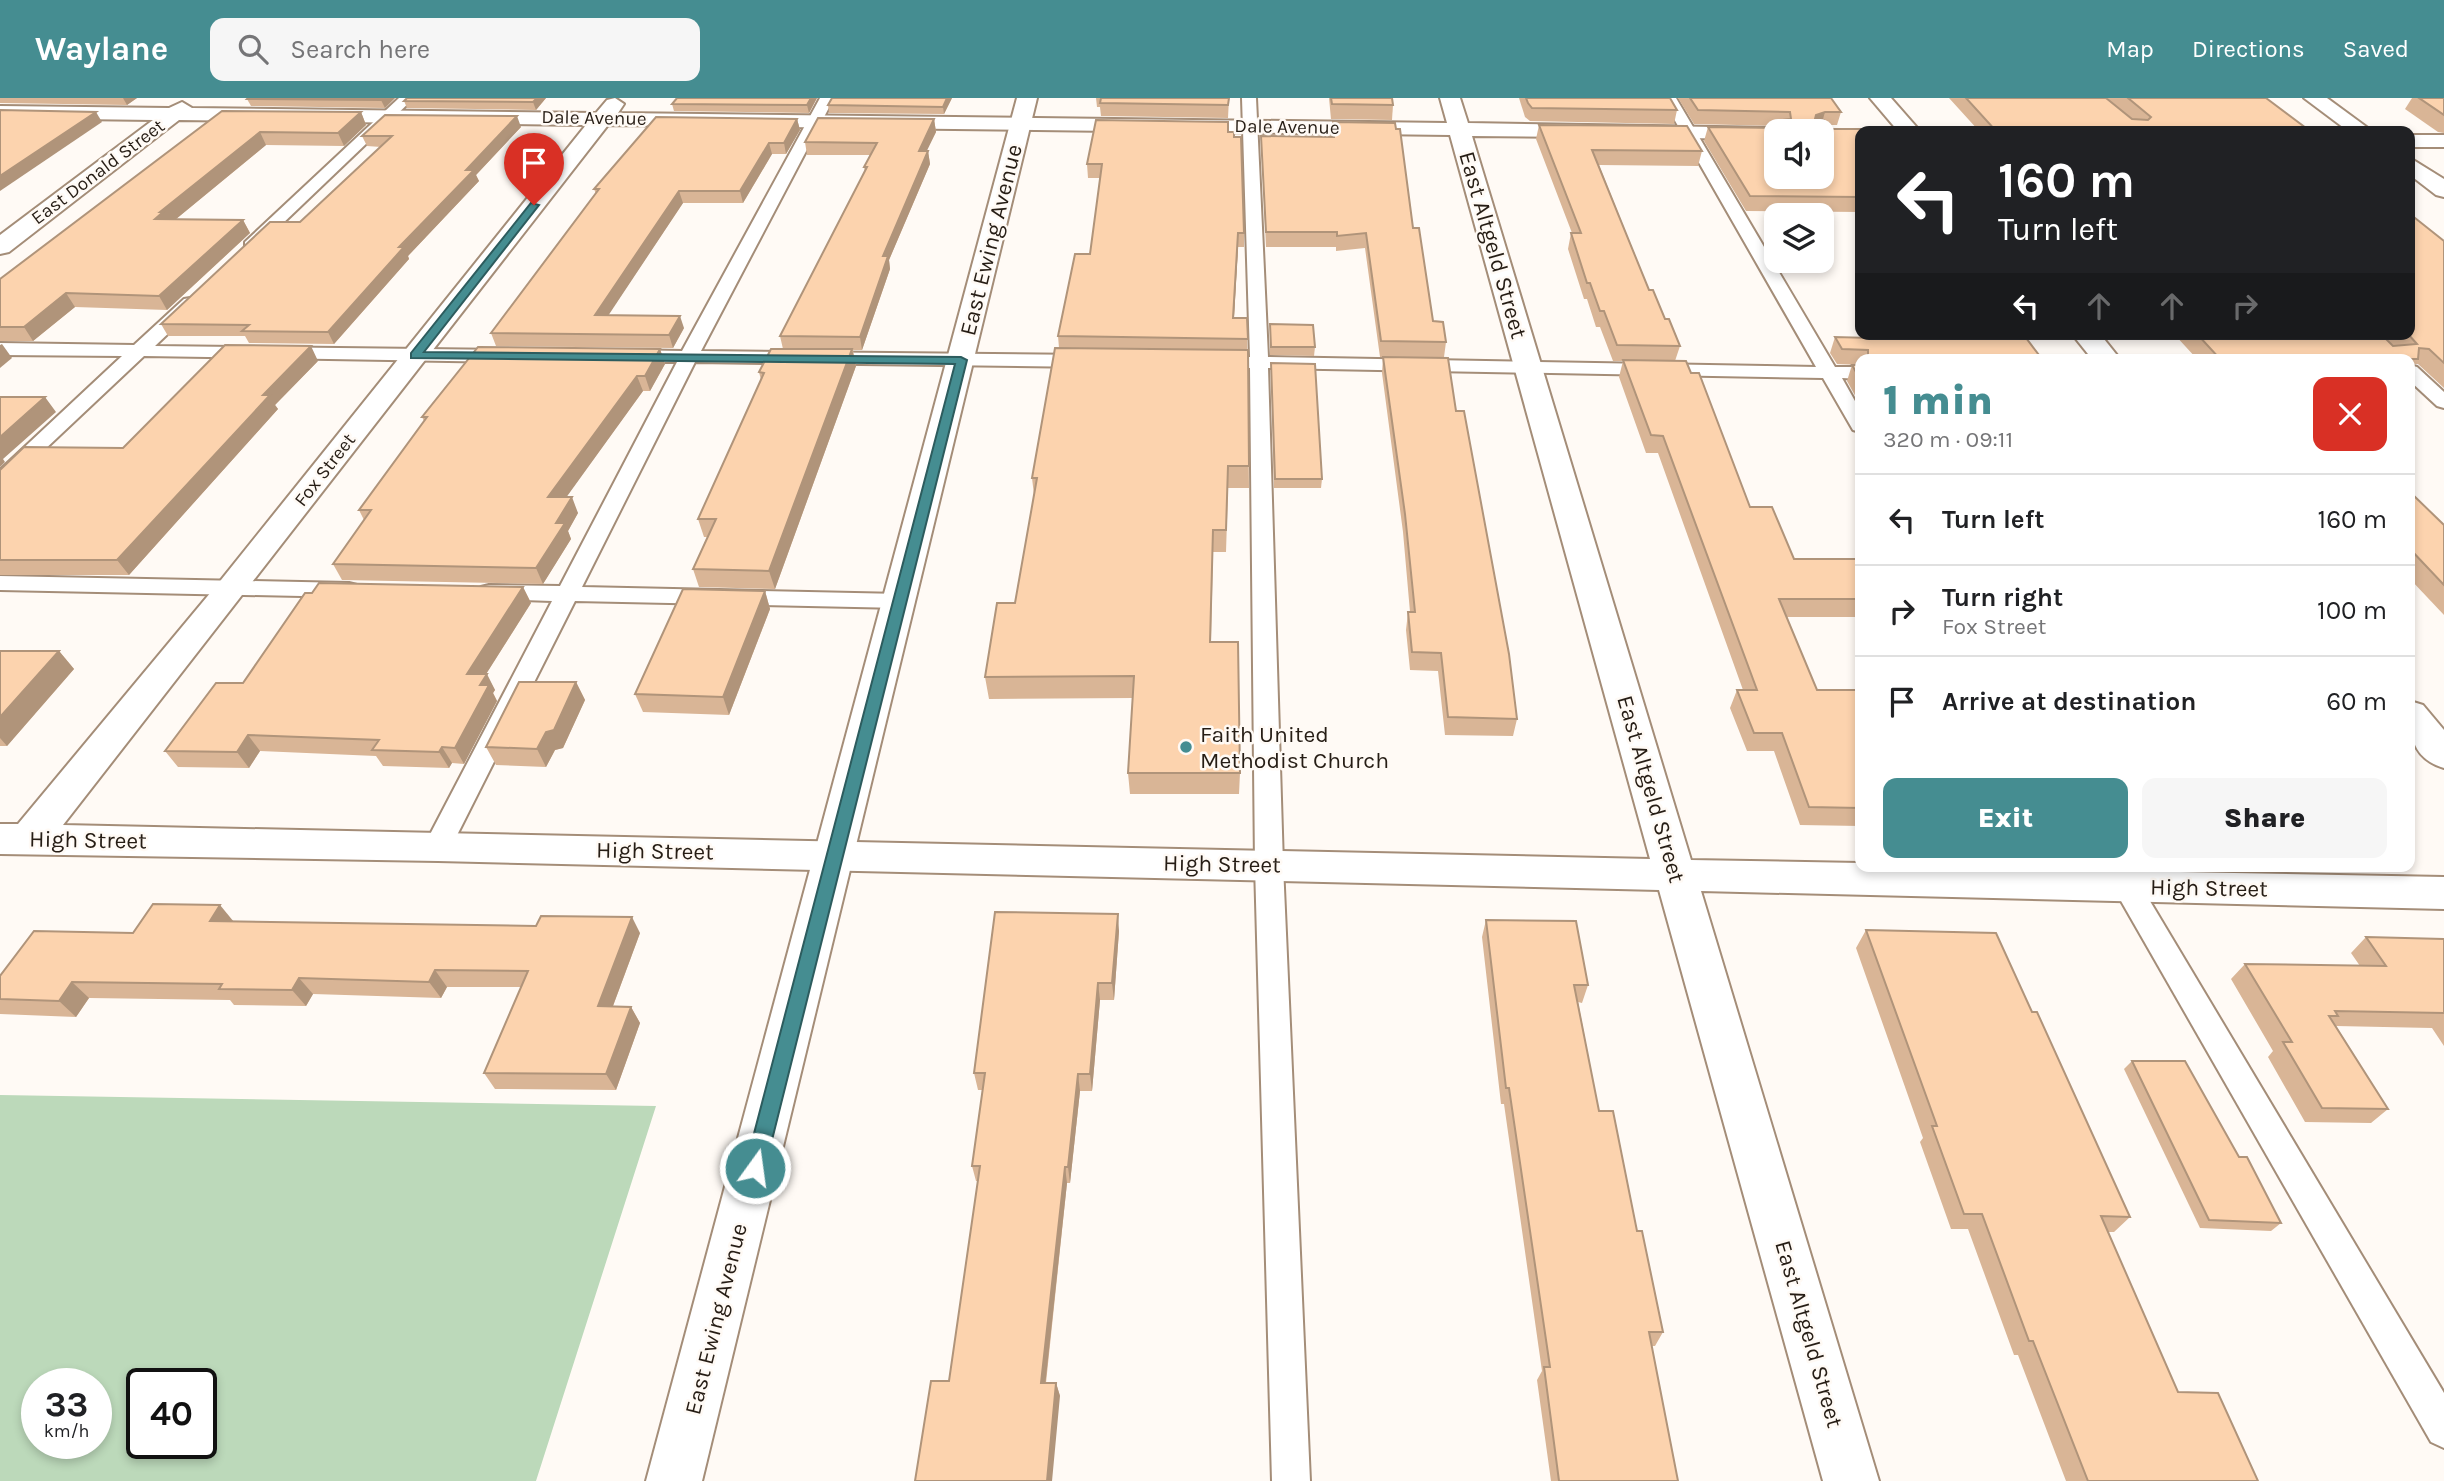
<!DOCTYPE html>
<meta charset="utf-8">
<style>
body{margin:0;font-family:Karla,sans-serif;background:#f6f6f6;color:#202124;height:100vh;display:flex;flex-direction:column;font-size:26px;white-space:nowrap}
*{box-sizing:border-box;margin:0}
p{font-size:23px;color:#757577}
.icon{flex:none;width:38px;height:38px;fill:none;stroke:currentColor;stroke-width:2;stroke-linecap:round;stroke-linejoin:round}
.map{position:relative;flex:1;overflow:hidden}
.details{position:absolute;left:1855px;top:256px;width:560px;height:518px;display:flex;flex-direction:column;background:#fff;border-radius:14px;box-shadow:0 4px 10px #0003}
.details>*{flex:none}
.guide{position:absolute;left:1855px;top:28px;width:560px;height:214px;border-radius:14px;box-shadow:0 4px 10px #0003;background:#202124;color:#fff;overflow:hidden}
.buttons{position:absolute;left:1764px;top:21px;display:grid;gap:14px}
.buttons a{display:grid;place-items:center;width:70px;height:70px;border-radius:14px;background:#fff;box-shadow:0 4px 10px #0003;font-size:35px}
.speed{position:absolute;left:21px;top:1270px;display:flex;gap:14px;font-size:35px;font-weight:700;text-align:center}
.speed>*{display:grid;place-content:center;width:91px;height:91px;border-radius:50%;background:#fff;box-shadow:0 4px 10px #0003;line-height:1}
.speed small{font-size:18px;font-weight:400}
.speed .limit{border:4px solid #111;border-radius:10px;background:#fff;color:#111}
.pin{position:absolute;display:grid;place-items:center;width:60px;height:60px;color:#fff;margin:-72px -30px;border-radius:50% 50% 50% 0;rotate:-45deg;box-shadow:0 0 7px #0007}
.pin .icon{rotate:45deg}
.me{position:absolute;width:77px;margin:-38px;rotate:14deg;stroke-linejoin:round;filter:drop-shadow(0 0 5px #0008)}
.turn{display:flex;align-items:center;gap:24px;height:147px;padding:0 28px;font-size:32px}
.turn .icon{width:91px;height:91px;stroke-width:2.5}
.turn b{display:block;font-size:49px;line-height:60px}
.lanes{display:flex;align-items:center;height:66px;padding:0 28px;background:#0003;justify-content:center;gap:35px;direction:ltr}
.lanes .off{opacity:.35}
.round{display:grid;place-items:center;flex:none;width:74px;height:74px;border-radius:14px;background:#f6f6f6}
.summary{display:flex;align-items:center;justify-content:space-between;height:119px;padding:0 28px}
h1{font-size:42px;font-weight:800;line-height:52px;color:#458d91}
.action{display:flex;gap:14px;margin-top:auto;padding:14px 28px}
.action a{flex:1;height:80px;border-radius:14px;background:#458d91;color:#fff;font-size:28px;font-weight:800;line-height:80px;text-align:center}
.action a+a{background:#f6f6f6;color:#202124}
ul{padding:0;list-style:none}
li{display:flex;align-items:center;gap:21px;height:91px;padding:0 28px;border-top:2px solid #e0e0e0}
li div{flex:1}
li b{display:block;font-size:26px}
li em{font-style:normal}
header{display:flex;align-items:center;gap:42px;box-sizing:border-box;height:98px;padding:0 35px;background:#458d91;color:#fff}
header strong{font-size:33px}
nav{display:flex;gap:38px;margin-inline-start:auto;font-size:24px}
.search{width:490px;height:63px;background:#f6f6f6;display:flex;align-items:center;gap:18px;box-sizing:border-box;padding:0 24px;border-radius:14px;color:#757577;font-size:26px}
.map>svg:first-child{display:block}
.green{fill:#bcd9ba;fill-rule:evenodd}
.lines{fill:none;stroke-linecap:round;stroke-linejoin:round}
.lane-casing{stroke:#a48d78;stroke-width:4}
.street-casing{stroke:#a48d78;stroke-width:4}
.secondary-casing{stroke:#a48d78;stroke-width:4}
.lane{fill:#fff;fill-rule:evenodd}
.street{fill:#fff;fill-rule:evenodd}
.secondary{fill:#fff;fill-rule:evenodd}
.wall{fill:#d9b596}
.shaded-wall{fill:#b0947a}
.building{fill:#fcd3ae;stroke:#b0947a;stroke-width:2;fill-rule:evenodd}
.route{fill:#458d91;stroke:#2d5c5e;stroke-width:2}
.poi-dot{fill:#458d91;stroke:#fffaf5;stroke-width:2.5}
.labels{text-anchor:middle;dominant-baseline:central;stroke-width:5;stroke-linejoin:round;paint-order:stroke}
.far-street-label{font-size:19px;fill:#261d15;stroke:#fffaf5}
.street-label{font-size:23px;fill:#261d15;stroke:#fffaf5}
.poi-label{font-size:23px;fill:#261d15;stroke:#fffaf5;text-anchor:start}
</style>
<header>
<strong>Waylane</strong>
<div class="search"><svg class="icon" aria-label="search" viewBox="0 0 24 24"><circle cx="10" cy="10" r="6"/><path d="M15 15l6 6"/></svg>Search here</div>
<nav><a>Map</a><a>Directions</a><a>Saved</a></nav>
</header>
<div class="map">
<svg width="2444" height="1383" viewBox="0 0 2444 1383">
<rect width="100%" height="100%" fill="#fffaf5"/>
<path class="green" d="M0,997L656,1008L536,1383H0ZM37,1286H96V1346H37ZM142,1286H201V1346H142Z"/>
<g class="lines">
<defs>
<g id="lane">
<path d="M399,0H414L257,150H245V144Z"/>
<path d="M820,0H834L701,253L1089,257L1098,263L1089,269L695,264L582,489L901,496L909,498L912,503L909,508L901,510L575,503L448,755L438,758L428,755L424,748L552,503L489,501L481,499L478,494L481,489L489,487L560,488L677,264H627L618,258L627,252L682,253Z"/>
<path d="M1242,0H1256L1268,259L1816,269L1662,0H1676L1835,269H1860V281L1842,280L1860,312V334L1853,332L1823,280L1268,270L1283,767L1310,1383H1272L1255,767L1250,270H1215L1206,264L1215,258L1250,259Z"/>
<path d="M190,200L196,201L199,205L196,209L155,248L508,252L517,258L508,264L144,258L7,387L0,389V372L122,258L0,257V245L134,247L184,201Z"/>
<path d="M2410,267L2417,269L2444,294V310L2437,308L2410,283Z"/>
<path d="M0,478L349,485L357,487L360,492L357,497L349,499L0,492Z"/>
<path d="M2101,768H2129L2444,1295V1350L2431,1344Z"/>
</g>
<g id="street">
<path d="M615,0L624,6L618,15L1447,25L1440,0H1460L1468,25L1784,30L1785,33H1776V41L1472,38L1691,762L1860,765V768L2444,779V811L1701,793L1879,1383H1823L1659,792L438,763L0,756V726H18L221,482L586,27L179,22L9,154L0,156V137L153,22L0,20V8L169,10L182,4L192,10L596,15L607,2ZM608,27L1450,37L1650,761L63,727Z"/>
<path d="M1870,0H1891L1920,33H1898Z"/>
<path d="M2304,0H2327L2372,33H2348Z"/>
<rect x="2410" y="37" width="34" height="12"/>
<path d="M2410,60L2444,81V99L2436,97L2410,77Z"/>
<path d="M2072,236H2100L2120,261H2092Z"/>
<path d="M2410,603L2423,607L2444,632V670C2410,660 2409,633 2410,603Z"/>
</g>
<path id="secondary" d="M1017,0H1037L702,1383H646Z"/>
</defs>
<use href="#lane" class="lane-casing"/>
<use href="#street" class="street-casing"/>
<use href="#secondary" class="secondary-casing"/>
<use href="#lane" class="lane"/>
<use href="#street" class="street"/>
<use href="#secondary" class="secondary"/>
</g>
<g class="wall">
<path d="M0,0H137L127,7L0,5Z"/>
<path d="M395,0L385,10L251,8L247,1Z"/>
<path d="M407,0H546L536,12L407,10L404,3Z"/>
<path d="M677,0H817L809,15L674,13L672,6Z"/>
<path d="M952,0L944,16L829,15L828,7Z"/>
<path d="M1096,0H1229L1228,20L1101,18L1100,9H1097Z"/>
<path d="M1329,0H1392L1393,7L1392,22L1331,21Z"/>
<path d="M1519,0H1670L1677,12L1674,26L1530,23L1525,19Z"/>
<path d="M1678,0H1831L1841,14L1837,27H1825L1826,31L1860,33V114L1746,113L1704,43L1708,29L1780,30L1781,28L1694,26Z"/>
<path d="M1949,0H2106L2130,20L2107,0H2266L2310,33H1979Z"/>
<path d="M2412,0H2444V35L2438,34L2405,11Z"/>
<path d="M222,13L361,14L366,27L344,48L266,47L176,121L243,122L250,135L167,212L75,209L33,243H0V181Z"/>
<path d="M797,21L800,32L786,56H772L743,105H683L608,217L684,230L673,250L496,248L491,235L596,96L594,91Z"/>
<path d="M934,21L936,34L926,53H928L930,66L889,162L890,171L862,252H853L856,268L775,491L699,489L693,471L707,439H704L698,421L761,282L759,274L783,251L780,238L865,74L864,69L870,57H807L805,44Z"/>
<path d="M1333,24L1413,130L1433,223L1446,244L1444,259L1456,313L1517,621L1513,638L1445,637L1438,573L1410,572L1406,532L1408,514H1410L1403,434L1382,275L1383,259H1380L1365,150L1336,153V149H1266L1261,38L1332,39Z"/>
<path d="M1539,27L1702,53L1698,68L1599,67L1649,192L1680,248L1675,263L1750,409L1794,461H1860V519H1787L1817,592H1860V728L1800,727L1774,653H1747L1730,610L1737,592H1743L1658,355H1646L1619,279L1623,263H1613L1600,229H1596L1587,201H1584L1568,151L1571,135H1572L1536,41Z"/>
<path d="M521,29L476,77L479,83L408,158L409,161L334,246L249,245L245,238H168L161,226L300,124L381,49L367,48L362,38Z"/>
<path d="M1228,34L1234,39L1244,135V149H1238L1234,220H1247L1249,390H1228L1226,454H1213L1211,544L1240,675L1239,696H1130L1128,675L1133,600L989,601L985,579L1015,505L1034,397L1032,380L1059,250L1058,238L1090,156L1100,80H1088L1087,66Z"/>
<path d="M2444,143V290L2418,266H2415L2410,273V261H2197L2174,236H2381L2393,247L2382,236H2410Z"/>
<path d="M1270,226L1315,249L1314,258L1270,257Z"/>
<path d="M1883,236H2023L2042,261H1860V267L1837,266L1830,255L1835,239L1887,241Z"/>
<path d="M660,251L665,266L650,293H643L566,399L578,415L568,433L571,441L543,486L342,482L333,466L364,422L359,412L424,323L422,319Z"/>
<path d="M318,263L275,307L278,311L129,477H0V372L123,350Z"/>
<path d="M1852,267H1860V301H1857L1847,283Z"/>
<path d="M1271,274L1322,381L1321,390H1274Z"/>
<path d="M2410,394L2444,427V517L2410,481Z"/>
<path d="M523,489L531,505L486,576L495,592L493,595L497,603L464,666L452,665L449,670L383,668L376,658L260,653L249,670L178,669L165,653L243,585Z"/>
<path d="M765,493L770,511L729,617L643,614L635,596Z"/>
<path d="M0,553H59L74,571L7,648H0Z"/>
<path d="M576,584L585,602L563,650L555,652L546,669L496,667L486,649Z"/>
<path d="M1486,822L1588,887L1582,905L1578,904L1599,1013L1637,1133L1663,1234L1655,1248H1652L1678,1383H1551L1537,1282L1542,1273L1504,1006H1501L1482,839Z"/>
<path d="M234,823L640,835L613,908L631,909L640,925L616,992L495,991L484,975L521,889H447L441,900L313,896L306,908L234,907L230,902L89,900L76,919L0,916V878L133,835Z"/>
<path d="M1866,832L2032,914L2130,1119L2114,1134H2108L2178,1294L2258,1383H2066L2018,1257H2014L1968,1131H1951L1920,1044L1923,1040L1856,850Z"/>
<path d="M1119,833L1114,902H1100L1092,993H1080L1070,1085H1067L1046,1285H1056L1060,1298L949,1283L978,1083H976L972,1068L983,992H978L974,975Z"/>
<path d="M2366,839L2444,841V948L2432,930L2336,928L2388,1011L2371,1025L2305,1024L2268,959L2273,953L2231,881L2245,866L2360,868L2351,855Z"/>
<path d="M2132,963L2239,1059L2281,1125L2271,1133L2200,1130L2124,971Z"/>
</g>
<g class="shaded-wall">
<path d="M123,0H137L127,7Z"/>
<path d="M384,0H395L385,10L381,2Z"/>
<path d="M537,0H546L536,12L533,4Z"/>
<path d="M811,0H817L809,15L807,7Z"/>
<path d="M947,0H952L944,16L943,9Z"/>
<path d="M96,14L102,24L0,93V78Z"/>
<path d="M361,14L366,27L344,48L338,35Z"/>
<path d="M1825,14L1821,28L1812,31L1816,17Z"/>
<path d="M517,18L521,29L476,77L479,83L408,158L409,161L334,246L328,234L466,72Z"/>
<path d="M797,21L800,32L786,56L784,45Z"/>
<path d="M934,21L936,34L921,65L919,53Z"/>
<path d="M260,34L266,47L170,126L155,121L160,114Z"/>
<path d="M769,45L772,56L743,105L740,93Z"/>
<path d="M928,53L930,66L889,162L890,171L862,252L860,239L883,158Z"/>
<path d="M679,93L683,105L600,230L595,217Z"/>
<path d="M243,122L250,135L167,212L159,198Z"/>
<path d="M1238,135V149L1233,235V220Z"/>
<path d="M66,195L75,209L33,243L24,229Z"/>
<path d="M680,218L684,230L673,250L669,237Z"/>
<path d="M2,246L12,260L0,270V247Z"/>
<path d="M311,248L318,263L275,307L278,311L129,477L117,462L263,297Z"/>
<path d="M660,251L665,266L650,293L645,278Z"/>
<path d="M852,251L856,268L775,491L769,473Z"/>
<path d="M637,278L643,293L555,415L548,399Z"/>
<path d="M45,299L56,314L3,361L5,364L0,369V339Z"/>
<path d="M572,399L578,415L568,433L571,441L543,486L536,470L556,425Z"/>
<path d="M523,489L531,505L476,592L467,576Z"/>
<path d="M765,493L770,511L729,617L723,599Z"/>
<path d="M59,553L74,571L7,648L0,640V619Z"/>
<path d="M487,576L495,592L493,595L497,603L464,666L455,650L480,587Z"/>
<path d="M576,584L585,602L563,650L555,652L546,669L537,651L546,634Z"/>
<path d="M248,637L260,653L249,670L237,654Z"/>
<path d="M442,649L452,665L449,670L439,654Z"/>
<path d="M220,807L234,824L210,823Z"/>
<path d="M1118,816L1119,833L1114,902L1112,885Z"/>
<path d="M632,819L640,835L607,924L598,908Z"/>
<path d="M435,872L447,889L441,900L429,884Z"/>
<path d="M299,880L313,896L306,908L292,892Z"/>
<path d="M72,884L89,900L76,919L59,903Z"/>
<path d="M1098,885L1100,902L1092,993L1090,976Z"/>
<path d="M631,909L640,925L616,992L606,976Z"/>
<path d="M1078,976L1080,993L1070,1085L1068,1069Z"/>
<path d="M1065,1069L1067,1085L1044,1298L1041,1285Z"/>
<path d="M1056,1285L1060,1298L1052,1383H1047Z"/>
</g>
<g class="building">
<path d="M248,0H384L381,2L247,1Z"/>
<path d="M407,0H537L533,4L404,3Z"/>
<path d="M677,0H811L807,7L672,6Z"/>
<path d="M832,0H947L943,9L828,7Z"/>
<path d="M1101,0H1229L1228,7L1100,5Z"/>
<path d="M1331,0H1392L1393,7L1332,6Z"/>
<path d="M1526,0H1670L1677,12L1532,10L1528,5Z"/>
<path d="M1690,0H1831L1841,14H1825L1816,17L1815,21L1824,22L1826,31H1861L1863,33H1860V99L1750,98L1708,29L1780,30L1783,22L1791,21L1790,14L1698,12ZM1776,33H1822V79H1776Z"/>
<path d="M1966,0H2106L2132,21L2148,22L2151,19L2128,0H2266L2310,33H1996Z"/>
<path d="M2419,0H2444V17Z"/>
<path d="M0,12L96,14L0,78Z"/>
<path d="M222,13L361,14L338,35L260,34L160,114H163L155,121L243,122L159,198L66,195L24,229H0V181Z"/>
<path d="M385,17L517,18L466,72H474L399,149H404L328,234L242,233L249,227L161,226L270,124H300L392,38H362Z"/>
<path d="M656,19L797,21L784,45H769L740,93H679L595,217L680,218L669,237L491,235L599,91H594Z"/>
<path d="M818,20L934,21L919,53H928L883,158H888L860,239L780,238L867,69H864L877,45L805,44Z"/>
<path d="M1096,22L1228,24V34H1234V39H1241L1244,135H1238L1233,220H1247L1248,241L1058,238L1075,156H1090L1102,66H1087Z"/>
<path d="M1333,24L1395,25L1396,31H1400L1413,130H1419L1433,223L1443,224L1446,244L1381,243L1366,135L1337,138V134H1266L1261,38L1334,39Z"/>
<path d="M1539,27L1687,28L1702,53L1592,52L1649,192H1653L1665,221H1669L1680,248L1617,247L1604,213H1600L1590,185H1587L1571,135H1581Z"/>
<path d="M2410,116L2444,143V265L2429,251L2419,250L2418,261H2220L2197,236H2381L2393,248L2417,246L2408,236H2410Z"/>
<path d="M1270,226L1313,227L1315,249H1271Z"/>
<path d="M1904,236H2023L2042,261H1868V252L1842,251L1835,239L1909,241Z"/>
<path d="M225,247L311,248L263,297H270L117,462H0V372L24,349L123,350Z"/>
<path d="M478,249L660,251L645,278H637L548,399H572L556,425H565L536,470L333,466L371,412H359L427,319H422Z"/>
<path d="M1055,250L1248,252L1249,368H1228L1226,432H1213L1210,544H1238L1240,675H1128L1134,578L985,579L997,505H1015L1037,380H1032Z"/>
<path d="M771,251H852L769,473L693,471L716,421H698L764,275L759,274Z"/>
<path d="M1383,259L1448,260L1456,313H1464L1509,556L1517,621L1448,619L1441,555L1412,554L1408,514H1415L1405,416Z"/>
<path d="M1623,262L1686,263L1691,275H1699L1750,409H1772L1794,461H1860V501H1779L1817,592H1860V710L1809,709L1782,635H1754L1737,592H1757L1663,338L1651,337Z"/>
<path d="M1271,265L1315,266L1322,381H1275Z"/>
<path d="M1852,267H1860V281Z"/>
<path d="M0,299H45L0,339Z"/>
<path d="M2410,394L2444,427V487L2410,451Z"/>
<path d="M319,485L523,489L467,576H487L480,587H489L455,650L442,649L439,654L372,652L379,642L248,637L237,654L165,653L216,585H243L305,495H312Z"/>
<path d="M683,491L765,493L723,599L635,596Z"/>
<path d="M0,553H59L0,619Z"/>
<path d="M519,584H576L554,632L546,634L537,651L486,649Z"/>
<path d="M153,806L220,807L210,823L536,828L541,818L632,819L598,908L631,909L606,976L484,975L528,873L435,872L429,884L299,880L292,892L219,891L222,886L72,884L59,903L0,901V878L34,833L133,835Z"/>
<path d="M995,814L1118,816L1112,885H1098L1090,976H1078L1068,1069H1065L1041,1285H1056L1047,1383H915L931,1283H949L980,1068H972L985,975H974Z"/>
<path d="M1486,822L1576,823L1588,887H1574L1599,1013H1613L1637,1133H1642L1663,1234H1649L1678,1383H1559L1544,1269H1550L1509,990H1506Z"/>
<path d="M1866,832L1996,835L2032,914H2037L2130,1119L2101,1118L2178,1294L2218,1295L2258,1383H2088L2033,1243H2029L1982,1116H1964L1932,1028H1937Z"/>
<path d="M2366,839L2444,841V915L2335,913L2338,918H2329L2388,1011L2322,1010L2283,944H2292L2245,866L2386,868Z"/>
<path d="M2132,963H2185L2239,1059H2247L2281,1125L2209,1122Z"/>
</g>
<path class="route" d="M531,105L539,107L424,254L961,259L967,262L765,1070L762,1076L755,1079L748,1076L745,1070L955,266L411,260V255Z"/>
<circle class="poi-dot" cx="1186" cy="649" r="7"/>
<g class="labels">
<g class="far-street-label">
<text transform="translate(594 20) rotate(1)">Dale Avenue</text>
<text transform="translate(1287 29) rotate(1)">Dale Avenue</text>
<text transform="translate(98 74) rotate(-37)">East Donald Street</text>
<text transform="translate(325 372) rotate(-52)">Fox Street</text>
</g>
<g class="street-label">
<text transform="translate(991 142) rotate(-76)">East Ewing Avenue</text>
<text transform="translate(1493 147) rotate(74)">East Altgeld Street</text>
<text transform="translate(1651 691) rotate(74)">East Altgeld Street</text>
<text transform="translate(88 742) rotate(1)">High Street</text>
<text transform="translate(655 753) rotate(1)">High Street</text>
<text transform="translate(1222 766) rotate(1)">High Street</text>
<text transform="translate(2209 790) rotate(1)">High Street</text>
<text transform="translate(716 1221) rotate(-76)">East Ewing Avenue</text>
<text transform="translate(1809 1236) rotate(74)">East Altgeld Street</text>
</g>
<g class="poi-label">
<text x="1200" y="636">Faith United<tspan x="1200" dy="26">Methodist Church</tspan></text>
</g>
</g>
</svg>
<div class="buttons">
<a><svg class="icon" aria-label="sound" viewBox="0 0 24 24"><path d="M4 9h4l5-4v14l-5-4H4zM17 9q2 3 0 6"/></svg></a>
<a><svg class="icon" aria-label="layers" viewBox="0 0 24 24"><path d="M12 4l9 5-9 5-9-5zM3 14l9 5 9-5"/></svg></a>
</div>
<div class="speed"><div>33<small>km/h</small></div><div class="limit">40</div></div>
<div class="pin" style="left:534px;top:107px;background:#d93025"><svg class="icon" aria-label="arrive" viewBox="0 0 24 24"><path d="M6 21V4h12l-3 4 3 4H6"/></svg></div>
<svg class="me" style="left:755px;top:1070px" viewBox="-20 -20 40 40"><circle r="17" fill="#458d91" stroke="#fff" stroke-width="3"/><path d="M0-11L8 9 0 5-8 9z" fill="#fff"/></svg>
<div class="guide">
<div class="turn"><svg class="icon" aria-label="left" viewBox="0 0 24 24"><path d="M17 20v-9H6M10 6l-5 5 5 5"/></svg><div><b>160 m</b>Turn left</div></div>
<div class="lanes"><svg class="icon" aria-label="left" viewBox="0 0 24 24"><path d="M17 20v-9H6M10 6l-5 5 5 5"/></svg><svg class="icon off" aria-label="ahead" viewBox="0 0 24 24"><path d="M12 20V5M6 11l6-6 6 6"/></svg><svg class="icon off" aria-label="ahead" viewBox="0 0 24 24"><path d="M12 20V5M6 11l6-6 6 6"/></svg><svg class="icon off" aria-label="right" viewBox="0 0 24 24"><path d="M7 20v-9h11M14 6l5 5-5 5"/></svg></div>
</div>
<section class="details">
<div class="summary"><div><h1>1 min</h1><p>320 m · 09:11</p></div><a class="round" style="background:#d93025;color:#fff"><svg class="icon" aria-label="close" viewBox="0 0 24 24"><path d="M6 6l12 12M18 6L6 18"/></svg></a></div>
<ul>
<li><svg class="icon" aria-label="left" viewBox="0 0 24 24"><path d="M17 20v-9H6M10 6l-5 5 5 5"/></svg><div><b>Turn left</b></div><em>160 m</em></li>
<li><svg class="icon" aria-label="right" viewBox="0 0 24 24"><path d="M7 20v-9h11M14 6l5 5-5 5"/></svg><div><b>Turn right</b><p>Fox Street</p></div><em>100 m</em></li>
<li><svg class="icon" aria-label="arrive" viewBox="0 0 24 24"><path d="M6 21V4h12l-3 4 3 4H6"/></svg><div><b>Arrive at destination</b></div><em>60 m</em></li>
</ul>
<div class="action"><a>Exit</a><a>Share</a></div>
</section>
</div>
